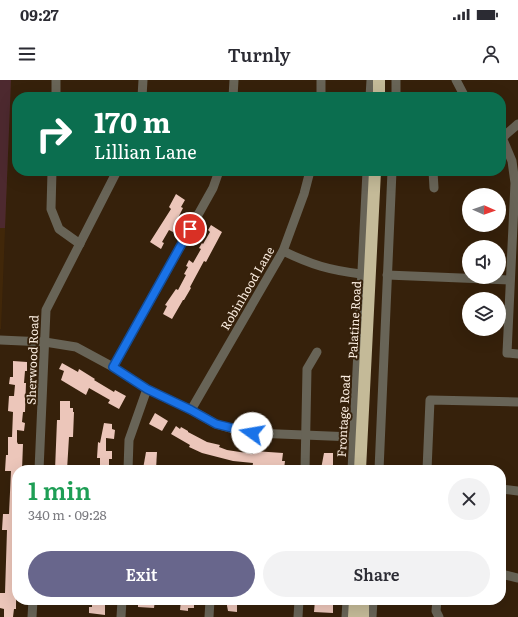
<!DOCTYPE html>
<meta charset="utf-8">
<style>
body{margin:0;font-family:Literata,serif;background:#f2f2f3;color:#2b2b33;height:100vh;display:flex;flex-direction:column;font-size:15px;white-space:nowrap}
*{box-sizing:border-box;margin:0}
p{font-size:13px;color:#7c7c81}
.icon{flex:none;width:22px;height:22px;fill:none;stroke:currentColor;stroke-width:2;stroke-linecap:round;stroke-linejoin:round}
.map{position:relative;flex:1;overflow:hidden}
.side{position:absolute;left:12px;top:385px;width:494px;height:140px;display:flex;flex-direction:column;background:#fff;border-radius:16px;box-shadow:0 4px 16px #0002}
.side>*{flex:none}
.guide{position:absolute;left:12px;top:12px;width:494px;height:84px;border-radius:16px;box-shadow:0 4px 16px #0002;background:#0b6e4f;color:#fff;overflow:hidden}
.needle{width:26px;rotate:92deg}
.fabs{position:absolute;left:462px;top:108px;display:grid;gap:8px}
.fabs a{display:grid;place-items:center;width:44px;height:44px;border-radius:50%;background:#fff;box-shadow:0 4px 16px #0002;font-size:20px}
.pin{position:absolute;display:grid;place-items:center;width:34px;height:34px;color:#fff;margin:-17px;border:2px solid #fff;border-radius:50%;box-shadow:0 1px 4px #0007}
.me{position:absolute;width:44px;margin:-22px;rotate:283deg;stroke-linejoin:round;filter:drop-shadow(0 0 3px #0008)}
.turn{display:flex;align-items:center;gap:14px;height:84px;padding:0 16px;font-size:18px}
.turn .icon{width:52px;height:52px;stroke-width:2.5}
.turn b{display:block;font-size:28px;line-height:34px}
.round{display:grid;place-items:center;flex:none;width:42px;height:42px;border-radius:21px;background:#f2f2f3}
.overview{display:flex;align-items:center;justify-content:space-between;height:68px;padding:0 16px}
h1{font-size:24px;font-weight:600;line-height:30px;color:#1e9e55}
.action{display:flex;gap:8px;margin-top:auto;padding:8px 16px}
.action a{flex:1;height:46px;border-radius:24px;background:#68668c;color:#fff;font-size:16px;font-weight:600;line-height:46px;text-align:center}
.action a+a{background:#f2f2f3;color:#2b2b33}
.status{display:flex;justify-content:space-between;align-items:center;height:28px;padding:0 20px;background:#fff;direction:ltr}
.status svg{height:11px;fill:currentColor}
header{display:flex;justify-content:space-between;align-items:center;height:52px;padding:0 16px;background:#fff;font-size:18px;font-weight:600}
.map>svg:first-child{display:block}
.built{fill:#412709}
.green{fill:#4d292f}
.building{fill:#ecc6ba}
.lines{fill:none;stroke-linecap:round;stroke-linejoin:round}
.minor{stroke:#686457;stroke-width:9}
.highway{stroke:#c4ba98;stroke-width:12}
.route-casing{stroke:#114b97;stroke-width:10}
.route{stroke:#1a73e8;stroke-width:7}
.labels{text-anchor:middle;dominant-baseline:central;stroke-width:4;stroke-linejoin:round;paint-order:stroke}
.street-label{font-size:12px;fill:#fbede0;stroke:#36210b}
</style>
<div class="status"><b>09:27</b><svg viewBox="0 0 49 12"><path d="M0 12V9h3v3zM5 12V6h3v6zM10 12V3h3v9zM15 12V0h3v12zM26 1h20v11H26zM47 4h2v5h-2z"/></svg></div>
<header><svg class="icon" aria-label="menu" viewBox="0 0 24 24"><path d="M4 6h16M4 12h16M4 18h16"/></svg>Turnly<svg class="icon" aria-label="person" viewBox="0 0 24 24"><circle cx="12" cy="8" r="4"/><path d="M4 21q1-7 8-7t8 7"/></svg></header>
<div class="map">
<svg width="518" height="537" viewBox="0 0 518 537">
<rect width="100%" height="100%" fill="#36210b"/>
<path class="built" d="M0,0H11L1,249H0Z"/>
<path class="green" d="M0,0H11L5,148H0Z"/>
<g class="building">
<path d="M176,114L185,120L181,127L183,128L174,146L176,147L173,152L169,150L162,162L164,163L161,169L150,162L171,129L169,127Z"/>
<path d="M211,145L222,152L206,182L204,181L190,207L191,208L184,220H183L172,239L163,234L167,226L165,225L176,209L178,210L186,195L184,194L188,187L186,186L189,180L193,183L201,169L199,168L202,163L203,164L210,152L208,150Z"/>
<path d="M13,281L27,282V291H25L24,303H26L25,332H23L22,342L25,343L24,351L17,350V362L18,364H23L22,390H17L16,529H14L13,537H4V529L0,528V513H5L7,450H2L3,434H9L11,391H5L6,375H8V357H12L13,332L8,331L9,316H14L15,305L9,304L10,297H13Z"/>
<path d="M62,283L78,292L79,289L95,299L94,300L114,312L115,310L126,316L119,329L108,323L110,320L89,308L86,315L61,300L64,291L59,289Z"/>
<path d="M60,321H70V328H73V332H74L73,357H69L67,390H55L57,340H60Z"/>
<path d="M155,333L168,341L162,351L149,344Z"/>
<path d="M104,343L112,344V349L115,350L114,359L106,358V371H112V379H109V390H100V378H97L98,362L100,363Z"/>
<path d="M176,346L180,349L181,347L188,351V352L207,362L220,365L219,367L227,370L253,374V371L283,373L282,381H285L284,389L270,388V390H252L253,383L233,381L202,373L189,367L190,365L171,354Z"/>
<path d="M146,372H157L156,389H143Z"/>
<path d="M324,373H333V389H321Z"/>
<path d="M92,520H105V535L89,533V527H92Z"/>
<path d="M138,520H155L154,528L138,527Z"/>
<path d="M181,520H194V528H188V531L180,530Z"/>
<path d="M226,520H237V532L228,531Z"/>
<path d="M315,520H333V533L314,532Z"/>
</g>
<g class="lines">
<g class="minor">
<path d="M456,0L465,17"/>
<path d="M56,17V0"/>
<path d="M142,17L143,0"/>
<path d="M233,17L234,0"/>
<path d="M321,17V0"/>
<path d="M370,17L371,0"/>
<path d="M396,17V0"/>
<path d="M501,55L512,81L515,103L507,273L518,274"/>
<path d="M503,57L518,44"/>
<path d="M52,91L51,129L59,149L80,164"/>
<path d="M433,91L434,108"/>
<path d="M283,171C312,185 329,190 361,194"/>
<path d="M387,195L510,200"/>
<path d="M0,260L45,262L76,267L113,287L147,309L191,330L216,344L233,349L251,353L354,357"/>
<path d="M113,287L213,108L219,91"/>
<path d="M191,330L283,171L304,114L310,91"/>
<path d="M39,390L46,230L117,91"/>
<path d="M128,390L129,360L147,309"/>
<path d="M305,390L307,289L317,272"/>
<path d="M352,390L367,91"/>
<path d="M379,390L392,91"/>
<path d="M427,390L430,320L518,322"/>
<path d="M501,409L518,411"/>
<path d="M501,494L518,498"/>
<path d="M437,520L436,531L439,537"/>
<path d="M32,537L33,520"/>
<path d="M121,537L122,520"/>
<path d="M209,537L210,520"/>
<path d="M298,537L299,520"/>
<path d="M346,537L347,520"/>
<path d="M372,537L373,520"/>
</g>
<g class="highway">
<path d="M379,17V0"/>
<path d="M360,390L375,91"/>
<path d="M354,537L355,520"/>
<path d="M363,537V520"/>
</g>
</g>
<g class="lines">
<defs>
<path id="route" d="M190,149L113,287L147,309L191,330L216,344L252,353"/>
</defs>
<use href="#route" class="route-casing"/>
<use href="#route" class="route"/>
</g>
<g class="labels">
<g class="street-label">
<text transform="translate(247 208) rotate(-60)">Robinhood Lane</text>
<text transform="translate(354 240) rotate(-87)">Palatine Road</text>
<text transform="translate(32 280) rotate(-88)">Sherwood Road</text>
<text transform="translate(343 336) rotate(-87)">Frontage Road</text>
</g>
</g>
</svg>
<div class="fabs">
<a><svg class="needle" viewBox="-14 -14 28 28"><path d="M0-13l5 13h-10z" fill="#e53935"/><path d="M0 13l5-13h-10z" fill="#7c7c81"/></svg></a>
<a><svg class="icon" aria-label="sound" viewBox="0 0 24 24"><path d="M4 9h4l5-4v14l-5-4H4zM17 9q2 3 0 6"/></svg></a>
<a><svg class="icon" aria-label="layers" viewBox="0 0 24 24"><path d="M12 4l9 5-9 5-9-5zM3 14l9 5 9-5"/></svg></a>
</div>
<div class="pin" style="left:190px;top:149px;background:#d93025"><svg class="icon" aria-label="arrive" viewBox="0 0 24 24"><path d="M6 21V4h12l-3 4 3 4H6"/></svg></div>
<svg class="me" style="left:252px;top:353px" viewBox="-20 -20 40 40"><circle r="19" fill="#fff"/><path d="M0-13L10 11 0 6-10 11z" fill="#1a73e8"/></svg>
<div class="guide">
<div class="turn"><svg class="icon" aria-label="right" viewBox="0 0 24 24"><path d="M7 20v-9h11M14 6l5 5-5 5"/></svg><div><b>170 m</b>Lillian Lane</div></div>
</div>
<section class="side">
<div class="overview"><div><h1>1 min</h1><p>340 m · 09:28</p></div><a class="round"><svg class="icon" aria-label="close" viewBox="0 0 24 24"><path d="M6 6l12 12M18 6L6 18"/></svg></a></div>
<div class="action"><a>Exit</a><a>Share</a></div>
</section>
</div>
